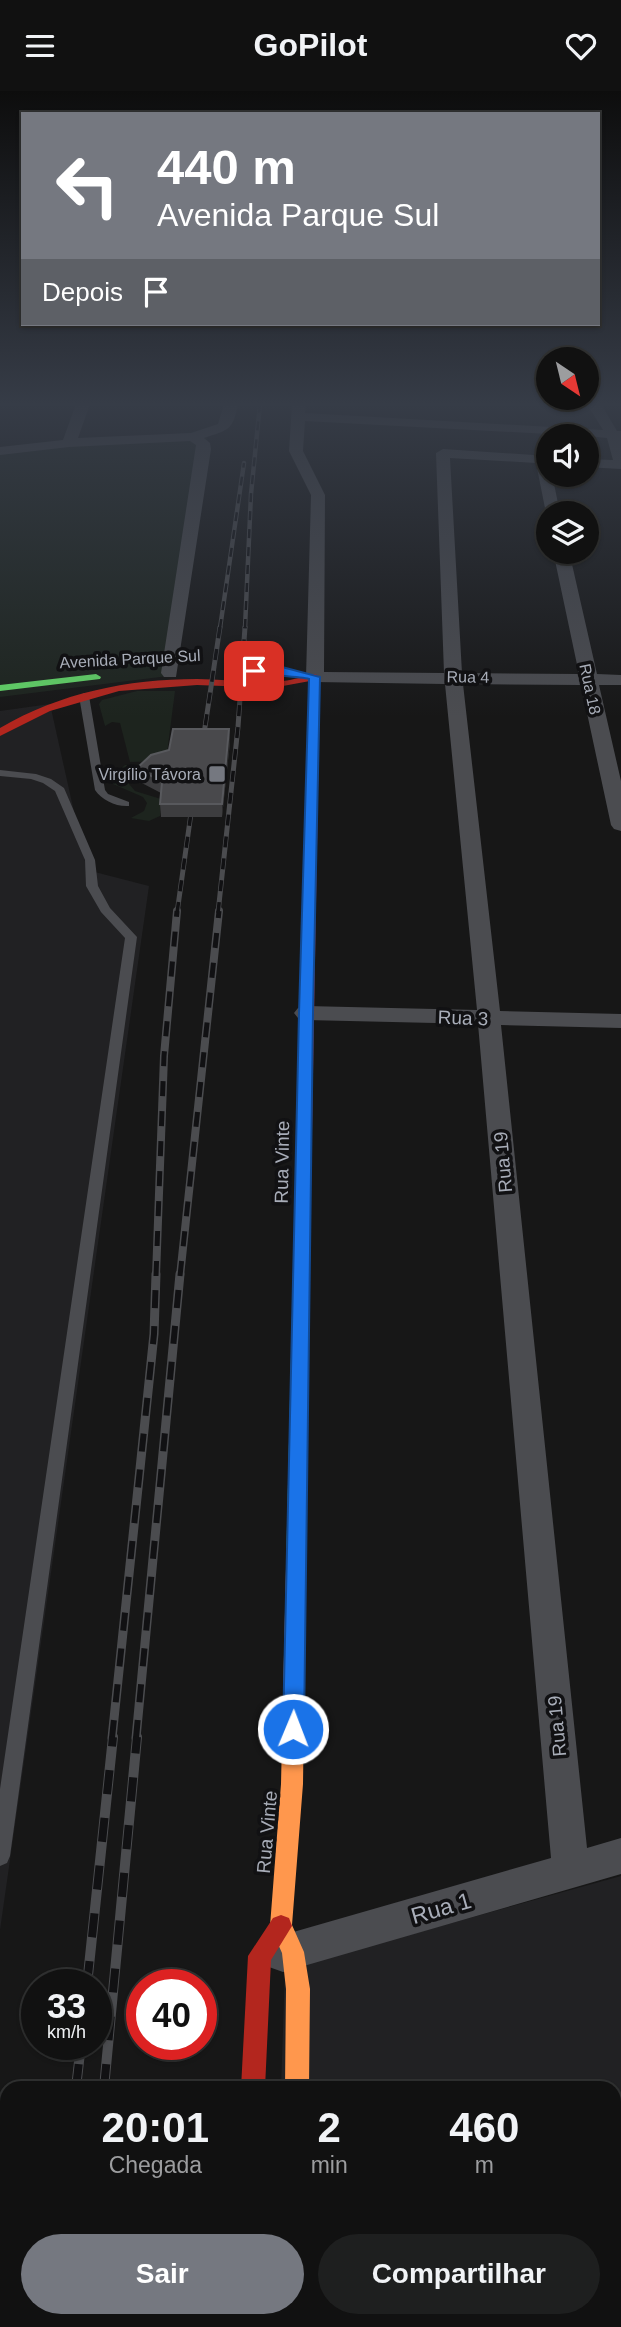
<!DOCTYPE html>
<html lang="pt">
<meta charset="utf-8">
<style>
body{margin:0;font-family:Arial,sans-serif;background:#1e1f1f;color:#f1f3f6;height:100vh;display:flex;flex-direction:column;font-size:26px;white-space:nowrap}
*{box-sizing:border-box;margin:0}
p{font-size:23px;color:#9c9d9f}
.icon{flex:none;width:38px;height:38px;fill:none;stroke:currentColor;stroke-width:2;stroke-linecap:round;stroke-linejoin:round}
.map{position:relative;flex:1;overflow:hidden}
.panel{position:absolute;left:0px;top:1990px;width:621px;height:247px;display:flex;flex-direction:column;background:#111;border-radius:21px 21px 0 0;box-shadow:0 2px 5px #0004,0 0 0 2px #303131}
.panel>*{flex:none}
.banner{position:absolute;left:21px;top:21px;width:579px;height:214px;border-radius:0px;box-shadow:0 2px 5px #0004,0 0 0 2px #303131;background:#757880;color:#fff;overflow:hidden}
.needle{width:46px;rotate:145deg}
.buttons{position:absolute;left:536px;top:256px;display:grid;gap:14px}
.buttons a{display:grid;place-items:center;width:63px;height:63px;border-radius:50%;background:#111;box-shadow:0 2px 5px #0004,0 0 0 2px #303131;font-size:35px}
.speed{position:absolute;left:21px;top:1878px;display:flex;gap:14px;font-size:35px;font-weight:700;text-align:center}
.speed>*{display:grid;place-content:center;width:91px;height:91px;border-radius:50%;background:#111;box-shadow:0 2px 5px #0004,0 0 0 2px #303131;line-height:1}
.speed small{font-size:18px;font-weight:400}
.speed .limit{border:10px solid #d22;background:#fff;color:#111}
.pin{position:absolute;display:grid;place-items:center;width:60px;height:60px;color:#fff;margin:-30px;border-radius:14px;box-shadow:0 4px 10px #0006}
.me{position:absolute;width:77px;margin:-38px;rotate:1deg;stroke-linejoin:round;filter:drop-shadow(0 0 5px #0008)}
.turn{display:flex;align-items:center;gap:24px;height:147px;padding:0 21px;font-size:32px}
.turn .icon{width:91px;height:91px;stroke-width:2.5}
.turn b{display:block;font-size:49px;line-height:60px}
.then{display:flex;align-items:center;height:66px;padding:0 21px;background:#0003;gap:14px;font-size:26px}
.eta{display:flex;justify-content:space-evenly;align-items:center;height:119px;text-align:center}
.eta b{font-size:42px;font-weight:700;line-height:49px}
.action{display:flex;gap:14px;margin-top:auto;padding:14px 21px}
.action a{flex:1;height:80px;border-radius:42px;background:#757880;color:#fff;font-size:28px;font-weight:700;line-height:80px;text-align:center}
.action a+a{background:#1e1f1f;color:#f1f3f6}
header{display:flex;justify-content:space-between;align-items:center;height:91px;padding:0 21px;background:#111;font-size:32px;font-weight:700}
.map>svg:first-child{display:block}
.built{fill:#212123}
.green{fill:#1d241e}
.lines{fill:none;stroke-linecap:round;stroke-linejoin:round}
.lane{fill:#4b4c50;fill-rule:evenodd}
.street{fill:#4b4c50;fill-rule:evenodd}
.fast{fill:#63d668;fill-rule:evenodd}
.slow{fill:#ff974d;fill-rule:evenodd}
.jam{fill:#b3261e;fill-rule:evenodd}
.rail-far4-casing{stroke:#4b4c4f;stroke-width:4.5}
.rail-far3-casing{stroke:#4b4c4f;stroke-width:5}
.rail-far2-casing{stroke:#4b4c4f;stroke-width:8}
.rail-far1-casing{stroke:#4b4c4f;stroke-width:9}
.rail-casing{stroke:#4b4c4f;stroke-width:10}
.rail-far4{stroke:#111113;stroke-width:2.5;stroke-dasharray:9;stroke-linecap:butt}
.rail-far3{stroke:#111113;stroke-width:3.5;stroke-dasharray:11;stroke-linecap:butt}
.rail-far2{stroke:#111113;stroke-width:5;stroke-dasharray:15;stroke-linecap:butt}
.rail-far1{stroke:#111113;stroke-width:6;stroke-dasharray:18;stroke-linecap:butt}
.rail{stroke:#111113;stroke-width:8;stroke-dasharray:24;stroke-linecap:butt}
.wall{fill:#3d3d3f}
.shaded-wall{fill:#29292a}
.building{fill:#49494c;stroke:#58595d;stroke-width:2}
.route{fill:#1a73e8;stroke:#114b97;stroke-width:2}
.poi-dot{fill:#757880;stroke:#111113;stroke-width:2.5}
.labels{text-anchor:middle;dominant-baseline:central;stroke-width:7;stroke-linejoin:round;paint-order:stroke}
.far-street-label{font-size:16px;fill:#a8adb8;stroke:#111113}
.far-poi-label{font-size:16px;fill:#a8adb8;stroke:#111113;text-anchor:end}
.street-label{font-size:19px;fill:#a8adb8;stroke:#111113}
.near-street-label{font-size:23px;fill:#a8adb8;stroke:#111113}
</style>
<header><svg class="icon" aria-label="menu" viewBox="0 0 24 24"><path d="M4 6h16M4 12h16M4 18h16"/></svg>GoPilot<svg class="icon" aria-label="heart" viewBox="0 0 24 24"><path d="M12 20l-8-8c-3-5 5-10 8-4 3-6 11-1 8 4z"/></svg></header>
<div class="map">
<svg width="621" height="2236" viewBox="0 0 621 2236">
<rect width="100%" height="100%" fill="#171717"/>
<g class="built">
<path d="M50,613L87,779L149,795L0,1839V620Z"/>
<path d="M621,1785V2236H273V2230H614V1997H281L285,1878Z"/>
</g>
<g class="green">
<path d="M208,340L168,585L0,606V358Z"/>
<path d="M137,600H175L166,670L130,671L120,632L112,631L105,635L99,613L102,609Z"/>
<path d="M152,673L134,680L129,686V693L135,700L161,708L160,725L149,730L131,727L144,720L147,712L143,706L113,693L112,686L125,674Z"/>
</g>
<g class="lines">
<g class="lane">
<path d="M84,602L89,605L105,699L108,703L129,711V715C116,716 102,709 95,699L79,605Z"/>
<path d="M0,679L36,683L51,688L64,697L95,769L98,795L110,817L137,846L10,1765L7,1772L0,1775V1698L125,847L101,821L86,795L85,769L55,700L43,692L31,688L0,685Z"/>
</g>
<g class="street">
<path d="M76,313H90L78,347L191,342L218,333L224,313H238C233,340 228,339 204,347L210,352L211,358L176,586H164L161,582L196,354L190,350L69,356L0,364V356L63,349Z"/>
<path d="M292,313H306L305,322L603,339L587,313H601L617,340H621V378L586,376V368L613,369L607,347L586,345L305,330L303,360L325,404L324,581L444,582L436,362L443,358L548,365V383H552L560,422H548V425L546,422L536,372L450,367L462,582L579,583L553,460H569L597,583L621,584V594H599L621,690V740L614,738L611,734L581,594L463,593L500,920L621,923V937L501,934L587,1757L621,1747V1783L283,1881L269,1876L264,1862L269,1848L551,1767L478,933L306,929L298,927L294,922L298,917L306,915L477,919L445,593L315,591L306,586L311,404L289,360Z"/>
</g>
<g class="fast">
<path d="M96,583L101,586L100,588L0,600V594Z"/>
<path d="M303,1092L311,1097L306,1478L303,1484L296,1486L289,1484L286,1478L295,1097Z"/>
</g>
<path class="slow" d="M296,1470L303,1472L306,1478L303,1693L292,1834L304,1861L310,1898L309,1997H285L286,1898L282,1862L270,1835L281,1693L286,1478L289,1472Z"/>
<g class="jam">
<path d="M315,583L320,586L311,1097L303,1102L295,1097L310,590L272,597L197,594L119,600L50,620L0,645V637C60,602 127,588 197,588C226,588 254,593 283,590C294,589 304,585 315,583Z"/>
<path d="M281,1824L289,1827L292,1835L271,1869L265,1997H241L248,1865L273,1827Z"/>
<rect x="227" y="2230" width="26" height="6"/>
<rect x="283" y="2230" width="26" height="6"/>
</g>
<defs>
<g id="rail-far4">
<path d="M220,537L244,372"/>
<path d="M245,537L251,403L260,313"/>
</g>
<g id="rail-far3">
<path d="M202,656L220,536"/>
<path d="M177,822L193,708"/>
<path d="M218,822L238,636L245,536"/>
</g>
<g id="rail-far2">
<path d="M156,1185L164,965L177,820"/>
<path d="M180,1185L219,820"/>
</g>
<g id="rail-far1">
<path d="M112,1647L154,1243L156,1183"/>
<path d="M136,1647L180,1183"/>
</g>
<g id="rail">
<path d="M87,1894L113,1646"/>
<path d="M76,1997L81,1953"/>
<path d="M104,1997L137,1646"/>
<path d="M52,2236L53,2230"/>
<path d="M81,2236L82,2230"/>
</g>
</defs>
<use href="#rail-far4" class="rail-far4-casing"/>
<use href="#rail-far3" class="rail-far3-casing"/>
<use href="#rail-far2" class="rail-far2-casing"/>
<use href="#rail-far1" class="rail-far1-casing"/>
<use href="#rail" class="rail-casing"/>
<use href="#rail-far4" class="rail-far4"/>
<use href="#rail-far3" class="rail-far3"/>
<use href="#rail-far2" class="rail-far2"/>
<use href="#rail-far1" class="rail-far1"/>
<use href="#rail" class="rail"/>
</g>
<path class="wall" d="M229,638L230,651L222,726H161L160,713L161,702L138,690L137,677L169,659Z"/>
<path class="shaded-wall" d="M229,638L230,651L222,726V713Z"/>
<path class="building" d="M173,638H229L222,713H160L162,691L137,677L151,664L169,659Z"/>
<linearGradient id="sky" x2="0" y2="1"><stop stop-color="#0d0d0d"/><stop offset="0.5" stop-color="#363c47"/><stop offset="1" stop-color="#363c47" stop-opacity="0"/></linearGradient>
<rect width="621" height="626" fill="url(#sky)"/>
<path class="route" d="M282,576L320,586L313,922L304,1638L301,1645L293,1648L286,1645L283,1638L299,922L309,588C297,585 255,584 249,580L254,577Z"/>
<rect class="poi-dot" x="208" y="674" width="18" height="18" rx="3.5"/>
<g class="labels">
<g class="far-street-label">
<text transform="translate(130 568) rotate(-3)">Avenida Parque Sul</text>
<text transform="translate(468 586) rotate(1)">Rua 4</text>
<text transform="translate(590 598) rotate(78)">Rua 18</text>
</g>
<g class="far-poi-label">
<text x="201" y="683">Virgílio Távora</text>
</g>
<g class="street-label">
<text transform="translate(463 927) rotate(2)">Rua 3</text>
<text transform="translate(282 1071) rotate(-89)">Rua Vinte</text>
<text transform="translate(503 1071) rotate(-95)">Rua 19</text>
<text transform="translate(557 1635) rotate(-95)">Rua 19</text>
<text transform="translate(267 1741) rotate(-85)">Rua Vinte</text>
</g>
<g class="near-street-label">
<text transform="translate(441 1817) rotate(-16)">Rua 1</text>
</g>
</g>
</svg>
<div class="buttons">
<a><svg class="needle" viewBox="-14 -14 28 28"><path d="M0-13l5 13h-10z" fill="#e53935"/><path d="M0 13l5-13h-10z" fill="#9c9d9f"/></svg></a>
<a><svg class="icon" aria-label="sound" viewBox="0 0 24 24"><path d="M4 9h4l5-4v14l-5-4H4zM17 9q2 3 0 6"/></svg></a>
<a><svg class="icon" aria-label="layers" viewBox="0 0 24 24"><path d="M12 4l9 5-9 5-9-5zM3 14l9 5 9-5"/></svg></a>
</div>
<div class="speed"><div>33<small>km/h</small></div><div class="limit">40</div></div>
<div class="pin" style="left:254px;top:580px;background:#d93025"><svg class="icon" aria-label="arrive" viewBox="0 0 24 24"><path d="M6 21V4h12l-3 4 3 4H6"/></svg></div>
<svg class="me" style="left:293px;top:1638px" viewBox="-20 -20 40 40"><circle r="17" fill="#1a73e8" stroke="#fff" stroke-width="3"/><path d="M0-11L8 9 0 5-8 9z" fill="#fff"/></svg>
<div class="banner">
<div class="turn"><svg class="icon" aria-label="left" viewBox="0 0 24 24"><path d="M17 20v-9H6M10 6l-5 5 5 5"/></svg><div><b>440 m</b>Avenida Parque Sul</div></div>
<div class="then">Depois<svg class="icon" aria-label="arrive" viewBox="0 0 24 24"><path d="M6 21V4h12l-3 4 3 4H6"/></svg></div>
</div>
<section class="panel">
<div class="eta">
<div><b>20:01</b><p>Chegada</p></div>
<div><b>2</b><p>min</p></div>
<div><b>460</b><p>m</p></div>
</div>
<div class="action"><a>Sair</a><a>Compartilhar</a></div>
</section>
</div>
